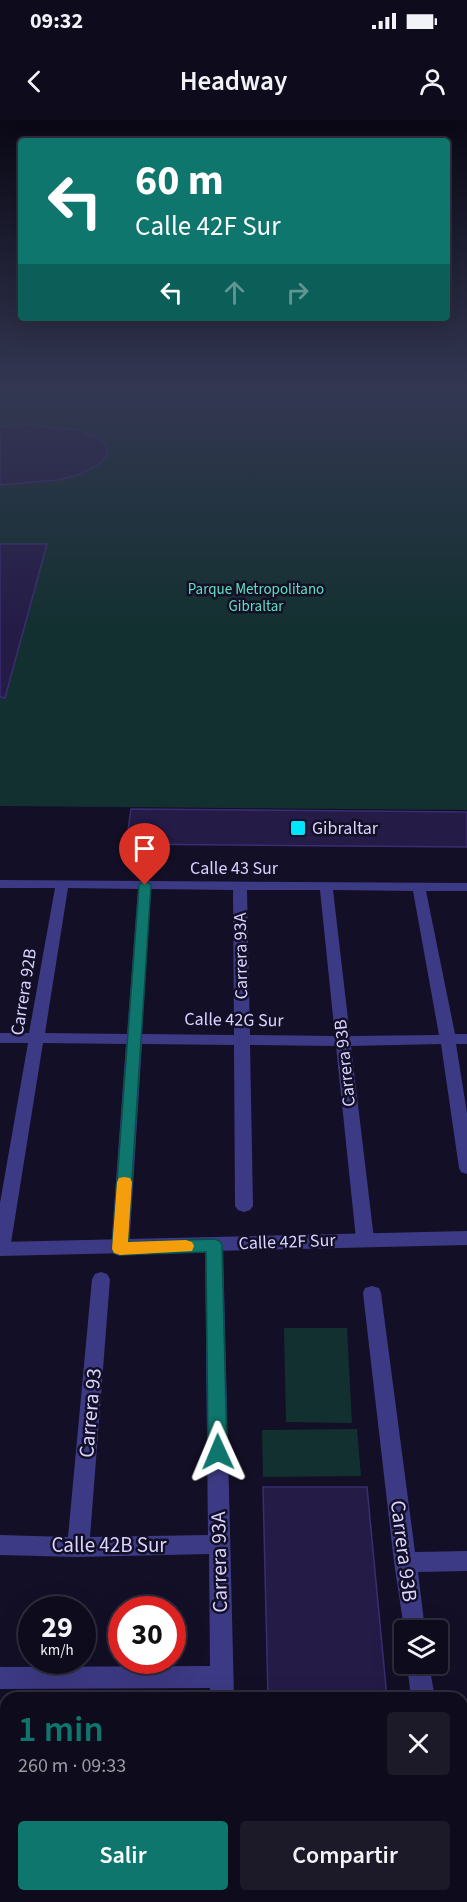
<!DOCTYPE html>
<html lang="es">
<meta charset="utf-8">
<style>
body{margin:0;font-family:"Source Sans 3",sans-serif;background:#1c1929;color:#f1f3f6;height:100vh;display:flex;flex-direction:column;font-size:22px;white-space:nowrap}
*{box-sizing:border-box;margin:0}
p{font-size:20px;color:#9b9ba3}
.icon{flex:none;width:33px;height:33px;fill:none;stroke:currentColor;stroke-width:2;stroke-linecap:round;stroke-linejoin:round}
.map{position:relative;flex:1;overflow:hidden}
.panel{position:absolute;left:0px;top:1572px;width:468px;height:210px;display:flex;flex-direction:column;background:#0e0b1c;border-radius:18px 18px 0 0;box-shadow:0 6px 24px #0002,0 0 0 2px #2e2b3b}
.panel>*{flex:none}
.hud{position:absolute;left:18px;top:18px;width:432px;height:183px;border-radius:6px;box-shadow:0 6px 24px #0002,0 0 0 2px #2e2b3b;background:#0f766e;color:#fff;overflow:hidden}
.tools{position:absolute;left:394px;top:1500px;display:grid;gap:12px}
.tools a{display:grid;place-items:center;width:54px;height:54px;border-radius:6px;background:#0e0b1c;box-shadow:0 6px 24px #0002,0 0 0 2px #2e2b3b;font-size:30px}
.speed{position:absolute;left:18px;top:1476px;display:flex;gap:12px;font-size:30px;font-weight:700;text-align:center}
.speed>*{display:grid;place-content:center;width:78px;height:78px;border-radius:50%;background:#0e0b1c;box-shadow:0 6px 24px #0002,0 0 0 2px #2e2b3b;line-height:1}
.speed small{font-size:15px;font-weight:400}
.speed .limit{border:9px solid #d22;background:#fff;color:#111}
.pin{position:absolute;display:grid;place-items:center;width:51px;height:51px;color:#fff;margin:-62px -26px;border-radius:50% 50% 50% 0;rotate:-45deg;box-shadow:0 0 6px #0007}
.pin .icon{rotate:45deg}
.me{position:absolute;width:66px;margin:-33px;rotate:359deg;stroke-linejoin:round;filter:drop-shadow(0 0 4px #0008)}
.turn{display:flex;align-items:center;gap:21px;height:126px;padding:0 18px;font-size:27px}
.turn .icon{width:78px;height:78px;stroke-width:2.5}
.turn b{display:block;font-size:42px;line-height:51px}
.lanes{display:flex;align-items:center;height:57px;padding:0 18px;background:#0003;justify-content:center;gap:30px;direction:ltr}
.lanes .off{opacity:.35}
.round{display:grid;place-items:center;flex:none;width:63px;height:63px;border-radius:6px;background:#1c1929}
.head{display:flex;align-items:center;justify-content:space-between;height:102px;padding:0 18px}
h1{font-size:36px;font-weight:600;line-height:45px;color:#0f766e}
.primary-button{display:flex;gap:12px;margin-top:auto;padding:12px 18px}
.primary-button a{flex:1;height:69px;border-radius:6px;background:#0f766e;color:#fff;font-size:24px;font-weight:600;line-height:69px;text-align:center}
.primary-button a+a{background:#1c1929;color:#f1f3f6}
.status{display:flex;justify-content:space-between;align-items:center;height:42px;padding:0 30px;background:#0e0b1c;direction:ltr}
.status svg{height:16px;fill:currentColor}
header{display:flex;justify-content:space-between;align-items:center;height:78px;padding:0 18px;background:#0e0b1c;font-size:27px;font-weight:600}
.map>svg:first-child{display:block}
.green{fill:#12302f}
.building{fill:#241b47;stroke:#3b2d73;stroke-width:1.5}
.lines{fill:none;stroke-linecap:round;stroke-linejoin:round}
.minor{fill:#3d3a85;fill-rule:evenodd}
.tertiary{fill:#3d3a85;fill-rule:evenodd}
.route{fill:#0f766e;stroke:#0a4d48;stroke-width:1.5}
.slow{fill:#f59e0b}
.poi-dot{fill:#00e5ff;stroke:#130f26;stroke-width:2}
.labels{text-anchor:middle;dominant-baseline:central;stroke-width:5;stroke-linejoin:round;paint-order:stroke}
.far-park-label{font-size:15px;fill:#5fe0c0;stroke:#130f26}
.poi-label{font-size:18px;fill:#d9d4ff;stroke:#130f26;text-anchor:start}
.street-label{font-size:18px;fill:#d9d4ff;stroke:#130f26}
.near-street-label{font-size:21px;fill:#d9d4ff;stroke:#130f26}
</style>
<div class="status"><b>09:32</b><svg viewBox="0 0 49 12"><path d="M0 12V9h3v3zM5 12V6h3v6zM10 12V3h3v9zM15 12V0h3v12zM26 1h20v11H26zM47 4h2v5h-2z"/></svg></div>
<header><svg class="icon" aria-label="back" viewBox="0 0 24 24"><path d="M15 5l-7 7 7 7"/></svg>Headway<svg class="icon" aria-label="person" viewBox="0 0 24 24"><circle cx="12" cy="8" r="4"/><path d="M4 21q1-7 8-7t8 7"/></svg></header>
<div class="map">
<svg width="467" height="1782" viewBox="0 0 467 1782">
<rect width="100%" height="100%" fill="#130f26"/>
<g class="green">
<path d="M0,267L467,269V690L0,686Z"/>
<path d="M284,1208H347L352,1303L286,1302Z"/>
<path d="M357,1309L361,1356L263,1357L262,1310Z"/>
</g>
<g class="building">
<path d="M25,305L78,310L96,317L107,326V336L98,345L81,354L58,360L0,365V307Z"/>
<path d="M0,424H47L5,578L0,577Z"/>
<path d="M131,689L467,692V727L126,724Z"/>
<path d="M263,1367H367L387,1578H268Z"/>
</g>
<g class="lines">
<g class="minor">
<path d="M0,760L467,763V771H426L455,914H467V924H456L467,993V1054L461,1052L459,1048L441,924L351,926L374,1119L371,1124L365,1126L359,1124L356,1119L336,926L250,925L253,1086L250,1090L244,1092L238,1090L235,1086L234,925L142,924L129,1129L126,1134L120,1136L114,1134L111,1129L126,924L43,923L10,1129L7,1134L0,1135V1083L28,923H0V913H29L55,768H0ZM68,768L138,769L127,914L45,913ZM151,769L233,770L234,915L142,914ZM247,770H320L335,916L250,915ZM333,770L413,771L439,915L350,916Z"/>
<path d="M214,1118L220,1120L223,1125L234,1578H210V1568L0,1569V1547L210,1546L209,1434L78,1437L0,1435V1415L68,1417L92,1159L95,1154L101,1152L107,1154L110,1159L90,1417L208,1415L205,1125L208,1120Z"/>
<path d="M372,1166L379,1168L381,1173L415,1432L467,1431V1451L418,1452L425,1510H405V1515L394,1442L363,1173L365,1168Z"/>
<path d="M407,1544H429L435,1578H411Z"/>
<rect x="80" y="1776" width="26" height="6"/>
<rect x="258" y="1776" width="26" height="6"/>
<rect x="435" y="1776" width="26" height="6"/>
</g>
<g class="tertiary">
<path d="M467,1111V1125L0,1136V1122Z"/>
<path d="M467,1732V1758L462,1759V1733Z"/>
<rect x="0" y="1739" width="6" height="26"/>
</g>
</g>
<linearGradient id="sky" x2="0" y2="1"><stop stop-color="#0a0815"/><stop offset="0.52" stop-color="#333752"/><stop offset="1" stop-color="#333752" stop-opacity="0"/></linearGradient>
<rect width="467" height="517" fill="url(#sky)"/>
<path class="route" d="M145,761L151,765L128,1122L214,1119L220,1121L222,1125L227,1332L224,1337L218,1340L211,1337L208,1332L206,1132L120,1135L114,1133L112,1129L139,765Z"/>
<path class="slow" d="M124,1057L130,1058L132,1062L128,1122L186,1120L192,1122L194,1126L192,1131L120,1135L114,1133L112,1129L117,1062L119,1058Z"/>
<rect class="poi-dot" x="290" y="700" width="16" height="16" rx="3"/>
<g class="labels">
<g class="far-park-label">
<text x="256" y="469">Parque Metropolitano<tspan x="256" dy="17">Gibraltar</tspan></text>
</g>
<g class="poi-label">
<text x="312" y="708">Gibraltar</text>
</g>
<g class="street-label">
<text x="234" y="748">Calle 43 Sur</text>
<text transform="translate(241 836) rotate(-91)">Carrera 93A</text>
<text transform="translate(24 872) rotate(-81)">Carrera 92B</text>
<text transform="translate(234 900) rotate(1)">Calle 42G Sur</text>
<text transform="translate(345 943) rotate(-96)">Carrera 93B</text>
<text transform="translate(287 1122) rotate(-2)">Calle 42F Sur</text>
</g>
<g class="near-street-label">
<text transform="translate(90 1293) rotate(-85)">Carrera 93</text>
<text x="109" y="1425">Calle 42B Sur</text>
<text transform="translate(404 1431) rotate(83)">Carrera 93B</text>
<text transform="translate(219 1442) rotate(-91)">Carrera 93A</text>
</g>
</g>
</svg>
<div class="tools">
<a><svg class="icon" aria-label="layers" viewBox="0 0 24 24"><path d="M12 4l9 5-9 5-9-5zM3 14l9 5 9-5"/></svg></a>
</div>
<div class="speed"><div>29<small>km/h</small></div><div class="limit">30</div></div>
<div class="pin" style="left:145px;top:765px;background:#d93025"><svg class="icon" aria-label="arrive" viewBox="0 0 24 24"><path d="M6 21V4h12l-3 4 3 4H6"/></svg></div>
<svg class="me" style="left:218px;top:1332px" viewBox="-20 -20 40 40"><path d="M0-17L14 15 0 8-14 15z" fill="#0f766e" stroke="#fff" stroke-width="4"/></svg>
<div class="hud">
<div class="turn"><svg class="icon" aria-label="left" viewBox="0 0 24 24"><path d="M17 20v-9H6M10 6l-5 5 5 5"/></svg><div><b>60 m</b>Calle 42F Sur</div></div>
<div class="lanes"><svg class="icon" aria-label="left" viewBox="0 0 24 24"><path d="M17 20v-9H6M10 6l-5 5 5 5"/></svg><svg class="icon off" aria-label="ahead" viewBox="0 0 24 24"><path d="M12 20V5M6 11l6-6 6 6"/></svg><svg class="icon off" aria-label="right" viewBox="0 0 24 24"><path d="M7 20v-9h11M14 6l5 5-5 5"/></svg></div>
</div>
<section class="panel">
<div class="head"><div><h1>1 min</h1><p>260 m · 09:33</p></div><a class="round"><svg class="icon" aria-label="close" viewBox="0 0 24 24"><path d="M6 6l12 12M18 6L6 18"/></svg></a></div>
<div class="primary-button"><a>Salir</a><a>Compartir</a></div>
</section>
</div>
